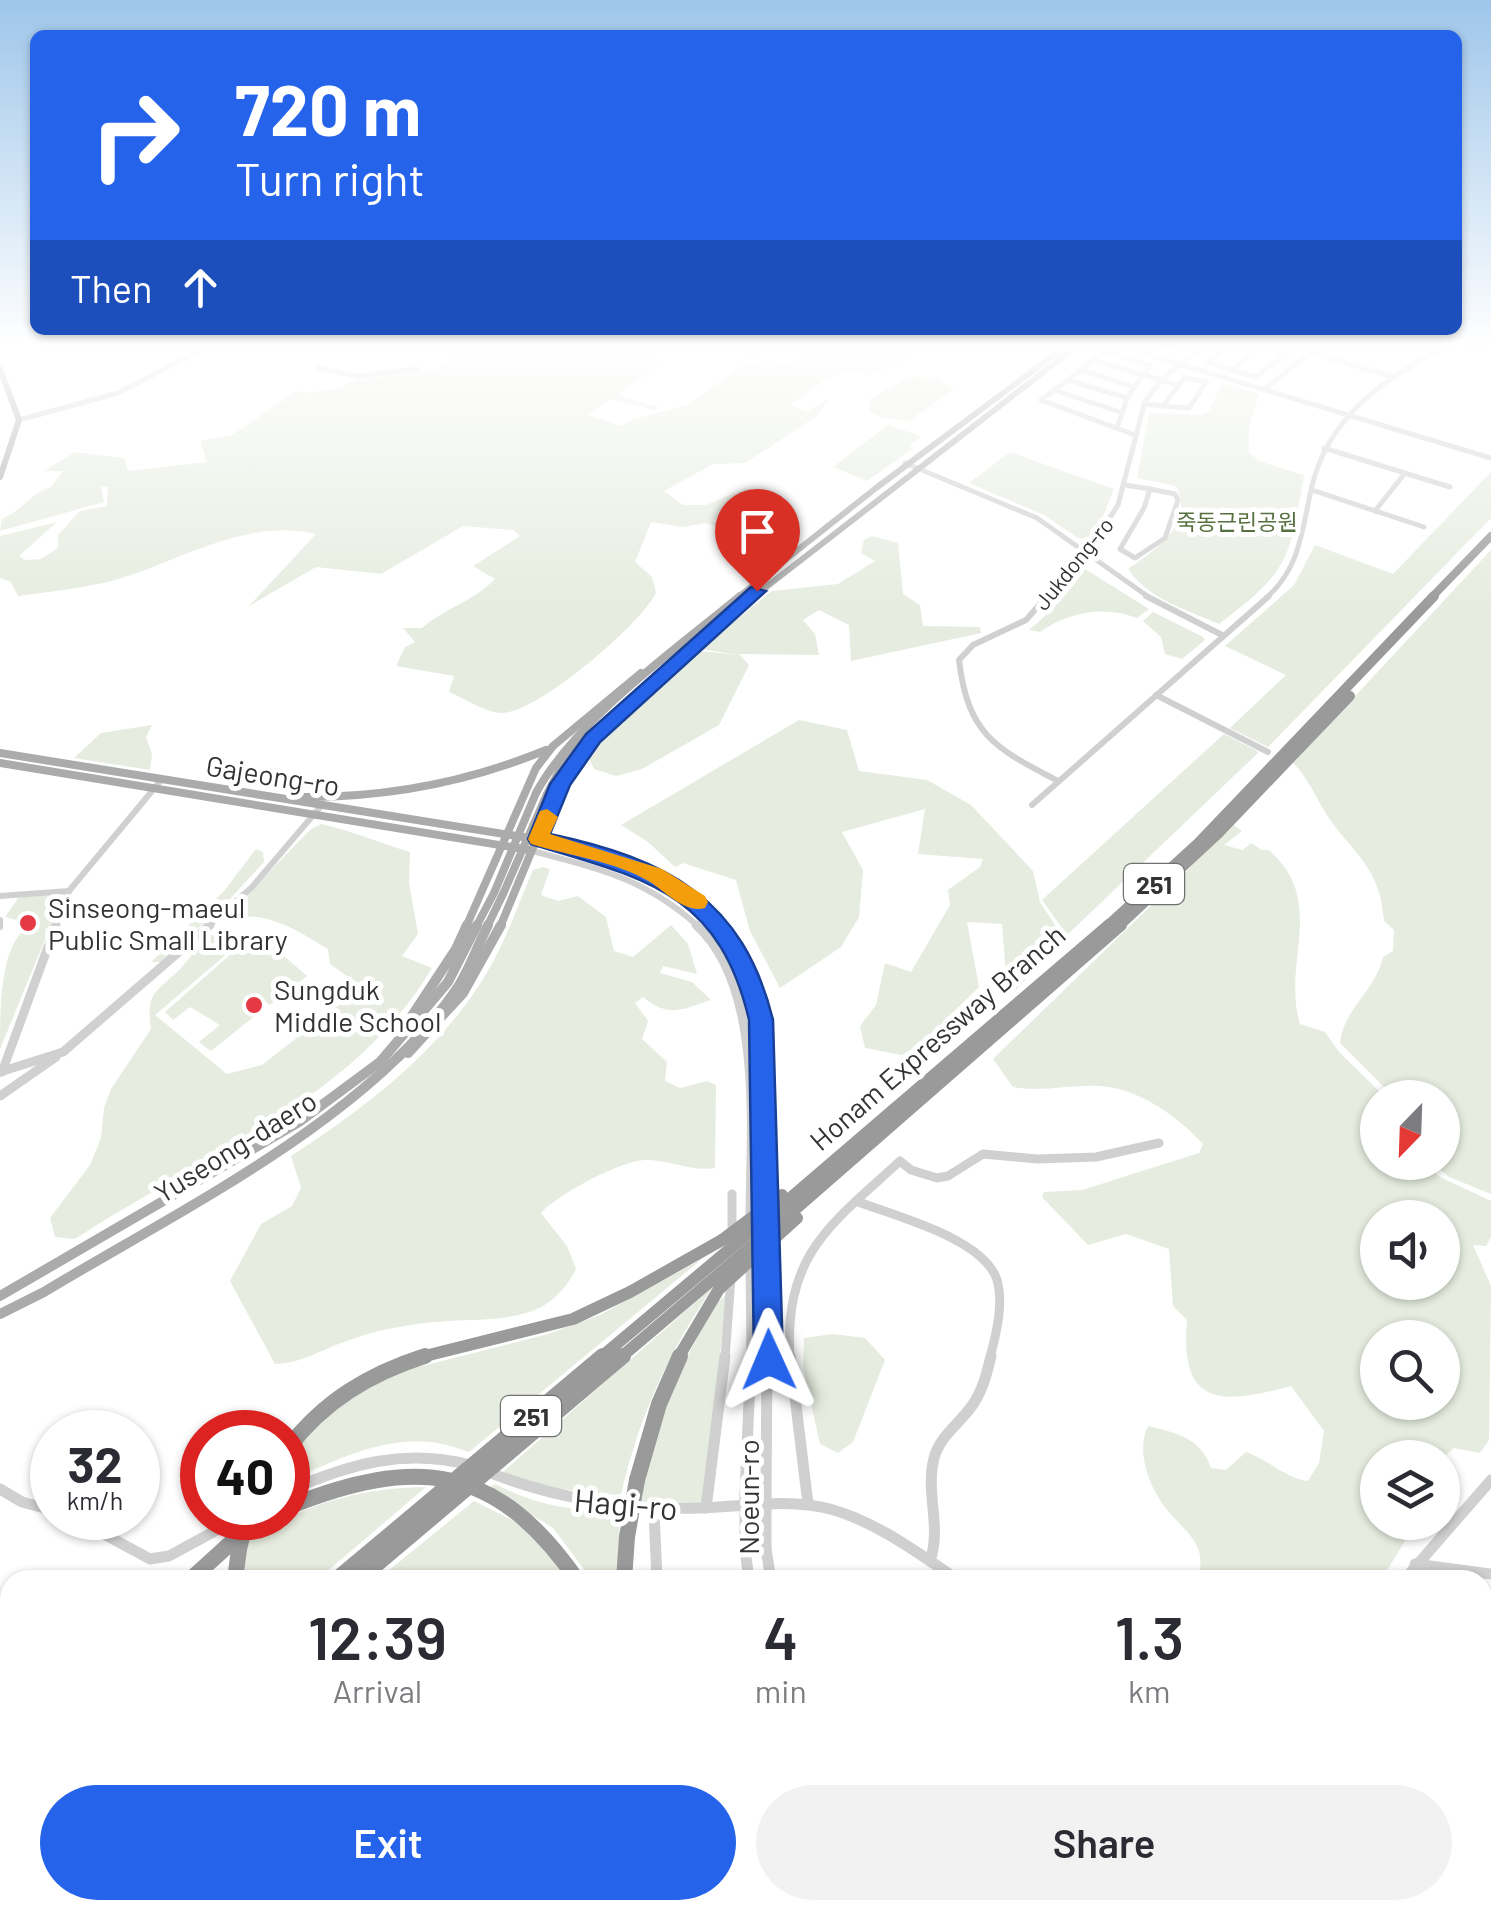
<!DOCTYPE html>
<meta charset="utf-8">
<style>
body{margin:0;font-family:Barlow,"Noto Sans KR",sans-serif;background:#f2f2f3;color:#2b2b33;height:100vh;display:flex;flex-direction:column;font-size:38px;white-space:nowrap}
*{box-sizing:border-box;margin:0}
p{font-size:32px;color:#7c7c81}
.icon{flex:none;width:55px;height:55px;fill:none;stroke:currentColor;stroke-width:2;stroke-linecap:round;stroke-linejoin:round}
.map{position:relative;flex:1;overflow:hidden}
.side{position:absolute;left:0px;top:1570px;width:1492px;height:350px;display:flex;flex-direction:column;background:#fff;border-radius:30px 30px 0 0;box-shadow:0 2px 8px #0004}
.side>*{flex:none}
.guide{position:absolute;left:30px;top:30px;width:1432px;height:305px;border-radius:15px;box-shadow:0 2px 8px #0004;background:#2563eb;color:#fff;overflow:hidden}
.needle{width:65px;rotate:203deg}
.buttons{position:absolute;left:1360px;top:1080px;display:grid;gap:20px}
.buttons a{display:grid;place-items:center;width:100px;height:100px;border-radius:50%;background:#fff;box-shadow:0 2px 8px #0004;font-size:50px}
.speed{position:absolute;left:30px;top:1410px;display:flex;gap:20px;font-size:50px;font-weight:700;text-align:center}
.speed>*{display:grid;place-content:center;width:130px;height:130px;border-radius:50%;background:#fff;box-shadow:0 2px 8px #0004;line-height:1}
.speed small{font-size:25px;font-weight:400}
.speed .limit{border:15px solid #d22;background:#fff;color:#111}
.pin{position:absolute;display:grid;place-items:center;width:85px;height:85px;color:#fff;margin:-102px -42px;border-radius:50% 50% 50% 0;rotate:-45deg;box-shadow:0 0 10px #0007}
.pin .icon{rotate:45deg}
.me{position:absolute;width:110px;margin:-55px;rotate:359deg;stroke-linejoin:round;filter:drop-shadow(0 0 8px #0008)}
.turn{display:flex;align-items:center;gap:35px;height:210px;padding:0 40px;font-size:45px}
.turn .icon{width:130px;height:130px;stroke-width:2.5}
.turn b{display:block;font-size:70px;line-height:85px}
.then{display:flex;align-items:center;height:95px;padding:0 40px;background:#0003;gap:20px;font-size:38px}
.eta{display:flex;justify-content:space-evenly;align-items:center;height:170px;text-align:center}
.eta b{font-size:60px;font-weight:600;line-height:70px}
.cta{display:flex;gap:20px;margin-top:auto;padding:20px 40px}
.cta a{flex:1;height:115px;border-radius:60px;background:#2563eb;color:#fff;font-size:40px;font-weight:600;line-height:115px;text-align:center}
.cta a+a{background:#f2f2f3;color:#2b2b33}
.map>svg:first-child{display:block}
.green{fill:#e6ecdf;fill-rule:evenodd}
.lines{fill:none;stroke-linecap:round;stroke-linejoin:round}
.stream{stroke:#cfe2ee;stroke-width:2.5}
.minor-far3{stroke:#d0d0d0;stroke-width:5}
.minor-far2{stroke:#d0d0d0;stroke-width:6}
.minor-far1{stroke:#d0d0d0;stroke-width:9}
.minor{stroke:#d0d0d0;stroke-width:11}
.major-far2{stroke:#ababab;stroke-width:6}
.major-far1{stroke:#ababab;stroke-width:8}
.major{stroke:#ababab;stroke-width:10}
.highway-far3{stroke:#9a9a9a;stroke-width:8}
.highway-far2{stroke:#9a9a9a;stroke-width:10}
.highway-far1{stroke:#9a9a9a;stroke-width:12}
.highway{stroke:#9a9a9a;stroke-width:16}
.minor-bridge{stroke:#d0d0d0;stroke-width:11}
.major-bridge{stroke:#ababab;stroke-width:8}
.highway-bridge-far1{stroke:#9a9a9a;stroke-width:12}
.highway-bridge{stroke:#9a9a9a;stroke-width:16}
.route{fill:#2563eb;stroke:#184099;stroke-width:2.5}
.slow{fill:#f59e0b}
.poi-dot{fill:#e63946;stroke:#fff;stroke-width:4}
.labels{text-anchor:middle;dominant-baseline:central;stroke-width:10;stroke-linejoin:round;paint-order:stroke}
.far-park-label{font-size:22px;fill:#56703f;stroke:#fff}
.far-street-label{font-size:22px;fill:#333;stroke:#fff}
.shield{fill:#fff;stroke:#707070;stroke-width:2.5}
.shield-label{font-size:25px;font-weight:bold;fill:#333}
.street-label{font-size:28px;fill:#333;stroke:#fff}
.poi-label{font-size:28px;fill:#333;stroke:#fff;text-anchor:start}
.near-street-label{font-size:32px;fill:#333;stroke:#fff}
</style>
<div class="map">
<svg width="1491" height="1920" viewBox="0 0 1491 1920">
<rect width="100%" height="100%" fill="#fff"/>
<g class="green">
<path d="M467,346H667L652,357L660,364L617,395L661,408L691,398L654,410L611,399L588,415L621,426L632,420L687,405L742,365L768,359L783,365L822,353L826,350L823,346H895L886,354L898,358L916,346H925L899,364L866,376C837,361 814,390 790,405L806,412L829,398L817,416L745,463L713,464L664,491L683,505H706L747,488L748,492L742,499L761,524L778,533L769,534L754,548L766,552L794,544L751,576L741,568L747,561L724,552L736,539L733,533L707,523L683,527L651,522L635,562L652,577L656,593C641,624 534,717 499,713C483,711 464,698 449,692L454,676L396,666L405,647L415,642L403,628H422C445,608 474,601 495,579L473,566L520,536L513,530L463,526L381,574L316,567L249,606L316,534C251,519 191,554 131,575C96,587 55,591 18,596L11,582L0,578V536L57,522L19,556L25,560L41,559L58,548V535L80,511L107,506L108,486L101,487L104,502L0,531L2,519C23,510 32,492 51,487L63,471H44L75,452L124,458L128,471L207,462L200,441L232,435L297,391L304,393L340,388L358,379L436,370Z"/>
<path d="M911,376L936,378L955,389L909,421L883,418L869,411L870,399Z"/>
<path d="M1222,383L1259,394L1249,428V452L1259,461L1304,475C1289,561 1290,570 1219,624C1187,610 1148,599 1128,569C1155,550 1195,525 1176,486L1137,478L1149,413L1201,415L1209,411Z"/>
<path d="M888,425L921,436L909,446L913,448L867,481L833,467Z"/>
<path d="M1010,452L1114,489L1104,514L1087,539L1078,538L1044,515L969,483Z"/>
<path d="M1491,472V518L1268,747L1230,728L1286,675L1225,646L1294,585L1315,545L1393,574Z"/>
<path d="M872,536L898,543L903,594L920,605L923,626L980,627L981,633L851,661L849,625L819,610L803,620L815,634L819,655L739,654L749,665L719,725L642,769L616,776L594,769L587,754L699,651L738,655L701,649L772,591L838,584L875,561L861,553L864,540Z"/>
<path d="M1491,550V1194L1449,1177L1432,1163L1442,1162V1098L1394,1097L1340,1043C1344,1008 1375,992 1383,957L1393,951L1394,930L1384,921C1380,861 1348,852 1322,807C1314,793 1305,774 1293,763Z"/>
<path d="M1085,569L1149,609L1137,618C1104,605 1068,612 1040,632L1029,630C1051,612 1070,592 1085,569Z"/>
<path d="M1153,612L1203,637L1205,640L1182,659L1165,654L1161,637L1143,621Z"/>
<path d="M799,720L847,730L859,771L927,780L971,805L1033,871L1040,902L1064,939L1016,990L1007,986L1002,924L967,922L979,987L922,1043L902,1055L865,1048L860,1026L876,1005L885,963L911,972L950,905L948,890L980,867L983,859L918,854L925,809L842,832L863,870L859,917L841,947L780,988L750,931L736,880L683,863L675,867L648,842L621,825Z"/>
<path d="M152,725L146,737L152,754L150,770L74,758L101,733Z"/>
<path d="M1224,734L1259,752L1067,935L1042,900Z"/>
<path d="M321,824C353,831 379,843 410,852L409,883L418,934L402,956L432,968C353,1101 199,1157 75,1239L55,1237L50,1218L90,1165L101,1138L104,1108L111,1089L151,1029C145,990 158,992 182,967C191,957 199,944 209,934L223,939L220,946H236L155,1015L227,1074L262,1065L353,994L355,982L330,964L328,949C298,931 265,909 230,919L227,915L311,829Z"/>
<path d="M1234,825L1242,831L1224,845L1243,850L1251,843L1262,850H1269C1328,903 1281,961 1300,1024L1325,1032L1339,1052L1385,1097L1378,1098V1162L1425,1163L1440,1177L1491,1201V1237L1486,1246L1473,1245L1491,1286L1489,1440L1480,1453L1454,1448L1443,1458H1378V1522L1416,1523L1381,1580H1199C1200,1573 1201,1564 1200,1556C1198,1539 1180,1525 1169,1512C1150,1490 1135,1452 1148,1426C1177,1433 1201,1438 1211,1468L1226,1470L1246,1452C1267,1459 1287,1479 1308,1481L1319,1463L1324,1431L1291,1386C1223,1404 1179,1409 1187,1320L1173,1306L1169,1249L1126,1234L1088,1245L1042,1197L1044,1192L1082,1190L1199,1153L1203,1144C1179,1118 1145,1093 1109,1087C1077,1082 1046,1093 1013,1087L993,1059ZM1378,1218H1442V1282H1378ZM1378,1338H1442V1402H1378Z"/>
<path d="M256,849L263,852L264,862L227,902L160,962H151L224,891Z"/>
<path d="M543,867L550,869L541,895L558,901L578,896L606,917L614,951L633,957L671,925L688,944L697,974L663,966L660,973L692,982L711,1000C681,1010 669,1018 643,997L635,1003L648,1021L642,1039L667,1062L665,1081L680,1088L707,1081L716,1085L715,1168C690,1172 669,1159 645,1160C620,1161 558,1194 541,1213L567,1246L576,1269C567,1287 552,1304 532,1311C504,1321 477,1319 448,1321C412,1323 374,1330 341,1343C317,1352 301,1363 275,1364L230,1281L261,1224L292,1206L301,1188L291,1156C373,1103 457,1038 500,948C512,923 522,896 533,870Z"/>
<path d="M58,895L62,898L0,1049C0,1012 0,952 23,931L20,921L5,917L19,897Z"/>
<path d="M256,932L307,976L270,1005L259,996L251,1002L261,1011L211,1051L199,1042L220,1025L190,1007L173,1020L165,1012Z"/>
<path d="M702,1259L469,1452C457,1448 443,1443 430,1442C381,1437 331,1462 288,1482V1456L337,1404L395,1373L548,1334L600,1315Z"/>
<path d="M714,1286C668,1352 639,1417 621,1495C580,1493 542,1488 503,1472Z"/>
<path d="M727,1294L703,1503L642,1502C647,1430 681,1363 718,1302Z"/>
<path d="M833,1334L865,1338L885,1360L853,1442L838,1453L820,1444L803,1368L804,1338Z"/>
<path d="M495,1484C540,1507 571,1510 620,1512L618,1580H592L553,1528L489,1488Z"/>
<path d="M426,1487L317,1580H238L247,1538C308,1505 355,1488 426,1487Z"/>
<path d="M474,1501L524,1526L572,1580H377Z"/>
<path d="M86,1910H281L282,1920H87Z"/>
<path d="M978,1910H1222L1223,1918L989,1920Z"/>
</g>
<g class="lines">
<path class="stream" d="M1457,346L1491,353"/>
<g class="minor-far3">
<path d="M1120,346L1491,458"/>
<path d="M1160,346H1176"/>
<path d="M1228,346L1208,362L1255,377L1287,354L1261,346"/>
<path d="M1291,346L1390,376"/>
<path d="M749,348L759,351H747Z"/>
<path d="M1093,360L1177,385"/>
<path d="M319,368L357,376L417,369"/>
<path d="M1081,370L1134,387"/>
<path d="M1231,370L1263,346"/>
<path d="M1184,378L1206,382L1189,408L1163,406Z"/>
<path d="M1068,380L1127,398"/>
<path d="M1054,390L1120,412"/>
<path d="M1263,390L1312,352"/>
<path d="M1144,404L1163,406"/>
<path d="M19,420L118,393L209,346"/>
<path d="M1117,428L1127,398L1150,365L1106,351L1041,400L1135,435"/>
<path d="M1324,448L1450,487"/>
<path d="M905,463L1037,518L1150,598"/>
<path d="M1125,485L1150,489"/>
<path d="M1150,489L1175,494L1178,500L1165,538L1135,558L1120,549L1144,508Z"/>
<path d="M1312,490L1424,527"/>
<path d="M1375,511L1405,473"/>
<path d="M1045,598L1096,539L1118,505L1145,401L1164,377L1205,346"/>
<path d="M1266,598C1301,568 1302,528 1312,486C1329,415 1386,377 1448,346"/>
</g>
<g class="minor-far2">
<path d="M1047,596L1026,620L973,645L959,660C968,735 995,748 1058,781"/>
<path d="M1146,596L1222,635"/>
<path d="M1156,695L1268,752"/>
<path d="M1032,805L1269,596"/>
<path d="M538,839C603,855 675,874 719,927"/>
<path d="M533,851C600,869 646,879 699,927"/>
<path d="M0,896L69,891"/>
<path d="M0,920V927"/>
<path d="M55,927L69,891L162,779"/>
<path d="M207,927L252,887L321,806"/>
</g>
<g class="minor-far1">
<path d="M696,925C765,987 750,1135 750,1220"/>
<path d="M717,925C763,980 761,1027 763,1095C764,1132 765,1168 767,1205"/>
<path d="M0,1072L63,1052L210,925"/>
<path d="M2,1072L56,925"/>
<path d="M0,1096L56,1057"/>
<path d="M732,1194V1234"/>
<path d="M856,1201C894,1216 984,1238 997,1280C1004,1304 996,1334 990,1358"/>
<path d="M750,1259L751,1358"/>
<path d="M725,1358L731,1278"/>
<path d="M767,1358V1244"/>
<path d="M790,1358C784,1254 830,1225 900,1161L911,1170L937,1178L948,1176L983,1154L1037,1159L1096,1157L1159,1143"/>
</g>
<g class="minor">
<path d="M790,1356L808,1504"/>
<path d="M488,1472C557,1499 626,1510 699,1508C743,1507 787,1498 830,1509C877,1522 918,1553 958,1580"/>
<path d="M0,1489L22,1502L52,1510"/>
<path d="M288,1491C349,1464 404,1448 470,1465"/>
<path d="M745,1494L751,1356"/>
<path d="M766,1494L767,1356"/>
<path d="M706,1508L725,1356"/>
<path d="M654,1511L657,1580"/>
<path d="M74,1518L150,1559L169,1556L239,1518"/>
<path d="M745,1549L749,1580"/>
<path d="M766,1549L771,1580"/>
<path d="M930,1561C942,1526 925,1493 934,1458C940,1436 958,1425 971,1407C982,1393 987,1373 991,1356"/>
<path d="M1415,1564L1491,1574"/>
<path d="M1404,1580L1491,1480"/>
<path d="M1482,1639L1491,1640"/>
<path d="M1486,1704L1491,1725"/>
<path d="M0,1905L10,1902"/>
<path d="M518,1910L547,1920"/>
<path d="M792,1910L803,1920"/>
<path d="M882,1910L887,1920"/>
<path d="M895,1910L904,1920"/>
<path d="M926,1910L936,1920"/>
<path d="M1389,1910L1394,1920"/>
</g>
<g class="major-far2">
<path d="M0,369L19,420L0,477"/>
<path d="M737,598L876,488L1066,346"/>
<path d="M752,598L1077,346"/>
</g>
<g class="major-far1">
<path d="M0,753L535,839"/>
<path d="M0,763L530,850"/>
<path d="M536,793C576,719 675,650 740,596"/>
<path d="M547,794L563,764L587,737L755,596"/>
<path d="M299,797C386,798 466,783 546,750"/>
<path d="M466,927L536,768L553,746L641,673"/>
<path d="M476,927L494,893"/>
<path d="M487,927L503,894"/>
<path d="M500,927L547,814L593,738"/>
</g>
<g class="major">
<path d="M404,1028L456,949L467,925"/>
<path d="M408,1053L463,993L501,925"/>
<path d="M0,1296L299,1122L380,1062L448,982L477,925"/>
<path d="M0,1314L44,1292C178,1211 370,1118 458,987C470,968 478,945 488,925"/>
</g>
<path class="highway-far3" d="M1431,598L1491,536"/>
<g class="highway-far2">
<path d="M1106,927L1198,843L1434,596"/>
<path d="M1118,927L1219,833L1350,696"/>
</g>
<g class="highway-far1">
<path d="M787,1201L1109,925"/>
<path d="M792,1212L1121,925"/>
<path d="M417,1358L573,1319L630,1292L722,1240"/>
<path d="M678,1358L719,1289"/>
</g>
<g class="highway">
<path d="M288,1448C324,1401 369,1374 425,1356"/>
<path d="M637,1480L659,1404L680,1356"/>
<path d="M288,1507C416,1456 496,1463 577,1580"/>
<path d="M190,1580L234,1540L269,1518"/>
<path d="M235,1580L239,1549"/>
<path d="M624,1580L627,1537"/>
<path d="M0,1787L10,1777"/>
<path d="M0,1824L10,1818"/>
<path d="M0,1845L10,1839"/>
<path d="M0,1891L10,1887"/>
<path d="M687,1910L698,1920"/>
<path d="M733,1910L741,1920"/>
</g>
<g class="minor-bridge">
<path d="M745,1494V1549"/>
<path d="M766,1494V1549"/>
</g>
<g class="major-bridge">
<path d="M494,893L536,793"/>
<path d="M503,894L547,794"/>
</g>
<g class="highway-bridge-far1">
<path d="M722,1240L782,1195"/>
<path d="M719,1289L797,1218"/>
<path d="M600,1358L787,1201"/>
<path d="M620,1358L792,1212"/>
</g>
<g class="highway-bridge">
<path d="M627,1537L637,1480"/>
<path d="M239,1549L245,1525"/>
<path d="M336,1580L603,1356"/>
<path d="M358,1580L623,1356"/>
</g>
</g>
<linearGradient id="sky" x2="0" y2="1"><stop stop-color="#9ec6ea"/><stop offset="0.56" stop-color="#fff"/><stop offset="1" stop-color="#fff" stop-opacity="0"/></linearGradient>
<rect width="1491" height="614" fill="url(#sky)"/>
<path class="route" d="M751,587L766,591L600,742L570,785L550,834C667,859 743,898 773,1020L783,1360L779,1370L769,1374L758,1370L754,1360L749,1020C719,891 643,878 531,844L528,839L550,784L586,734Z"/>
<path class="slow" d="M547,809L558,817L550,834L662,869L705,896L708,902L705,908C686,914 666,892 650,882C615,861 570,856 531,844L528,839L540,811Z"/>
<g class="poi-dot">
<circle cx="28" cy="923" r="10"/>
<circle cx="254" cy="1005" r="10"/>
</g>
<g class="labels">
<g class="far-park-label">
<text x="1237" y="521">죽동근린공원</text>
</g>
<g class="far-street-label">
<text transform="translate(1073 563) rotate(-51)">Jukdong-ro</text>
</g>
<g class="shield">
<rect x="1124" y="864" width="60" height="40" rx="8"/>
<rect x="501" y="1396" width="60" height="40" rx="8"/>
</g>
<g class="shield-label">
<text x="1154" y="884">251</text>
<text x="531" y="1416">251</text>
</g>
<g class="street-label">
<text transform="translate(273 775) rotate(9)">Gajeong-ro</text>
<text transform="translate(937 1037) rotate(-41)">Honam Expressway Branch</text>
<text transform="translate(235 1146) rotate(-32)">Yuseong-daero</text>
<text transform="translate(748 1497) rotate(-90)">Noeun-ro</text>
</g>
<g class="poi-label">
<text x="48" y="907">Sinseong-maeul<tspan x="48" dy="32">Public Small Library</tspan></text>
<text x="274" y="989">Sungduk<tspan x="274" dy="32">Middle School</tspan></text>
</g>
<g class="near-street-label">
<text transform="translate(626 1503) rotate(5)">Hagi-ro</text>
</g>
</g>
</svg>
<div class="buttons">
<a><svg class="needle" viewBox="-14 -14 28 28"><path d="M0-13l5 13h-10z" fill="#e53935"/><path d="M0 13l5-13h-10z" fill="#7c7c81"/></svg></a>
<a><svg class="icon" aria-label="sound" viewBox="0 0 24 24"><path d="M4 9h4l5-4v14l-5-4H4zM17 9q2 3 0 6"/></svg></a>
<a><svg class="icon" aria-label="search" viewBox="0 0 24 24"><circle cx="10" cy="10" r="6"/><path d="M15 15l6 6"/></svg></a>
<a><svg class="icon" aria-label="layers" viewBox="0 0 24 24"><path d="M12 4l9 5-9 5-9-5zM3 14l9 5 9-5"/></svg></a>
</div>
<div class="speed"><div>32<small>km/h</small></div><div class="limit">40</div></div>
<div class="pin" style="left:757px;top:591px;background:#d93025"><svg class="icon" aria-label="arrive" viewBox="0 0 24 24"><path d="M6 21V4h12l-3 4 3 4H6"/></svg></div>
<svg class="me" style="left:769px;top:1360px" viewBox="-20 -20 40 40"><path d="M0-17L14 15 0 8-14 15z" fill="#2563eb" stroke="#fff" stroke-width="4"/></svg>
<div class="guide">
<div class="turn"><svg class="icon" aria-label="right" viewBox="0 0 24 24"><path d="M7 20v-9h11M14 6l5 5-5 5"/></svg><div><b>720 m</b>Turn right</div></div>
<div class="then">Then<svg class="icon" aria-label="ahead" viewBox="0 0 24 24"><path d="M12 20V5M6 11l6-6 6 6"/></svg></div>
</div>
<section class="side">
<div class="eta">
<div><b>12:39</b><p>Arrival</p></div>
<div><b>4</b><p>min</p></div>
<div><b>1.3</b><p>km</p></div>
</div>
<div class="cta"><a>Exit</a><a>Share</a></div>
</section>
</div>
